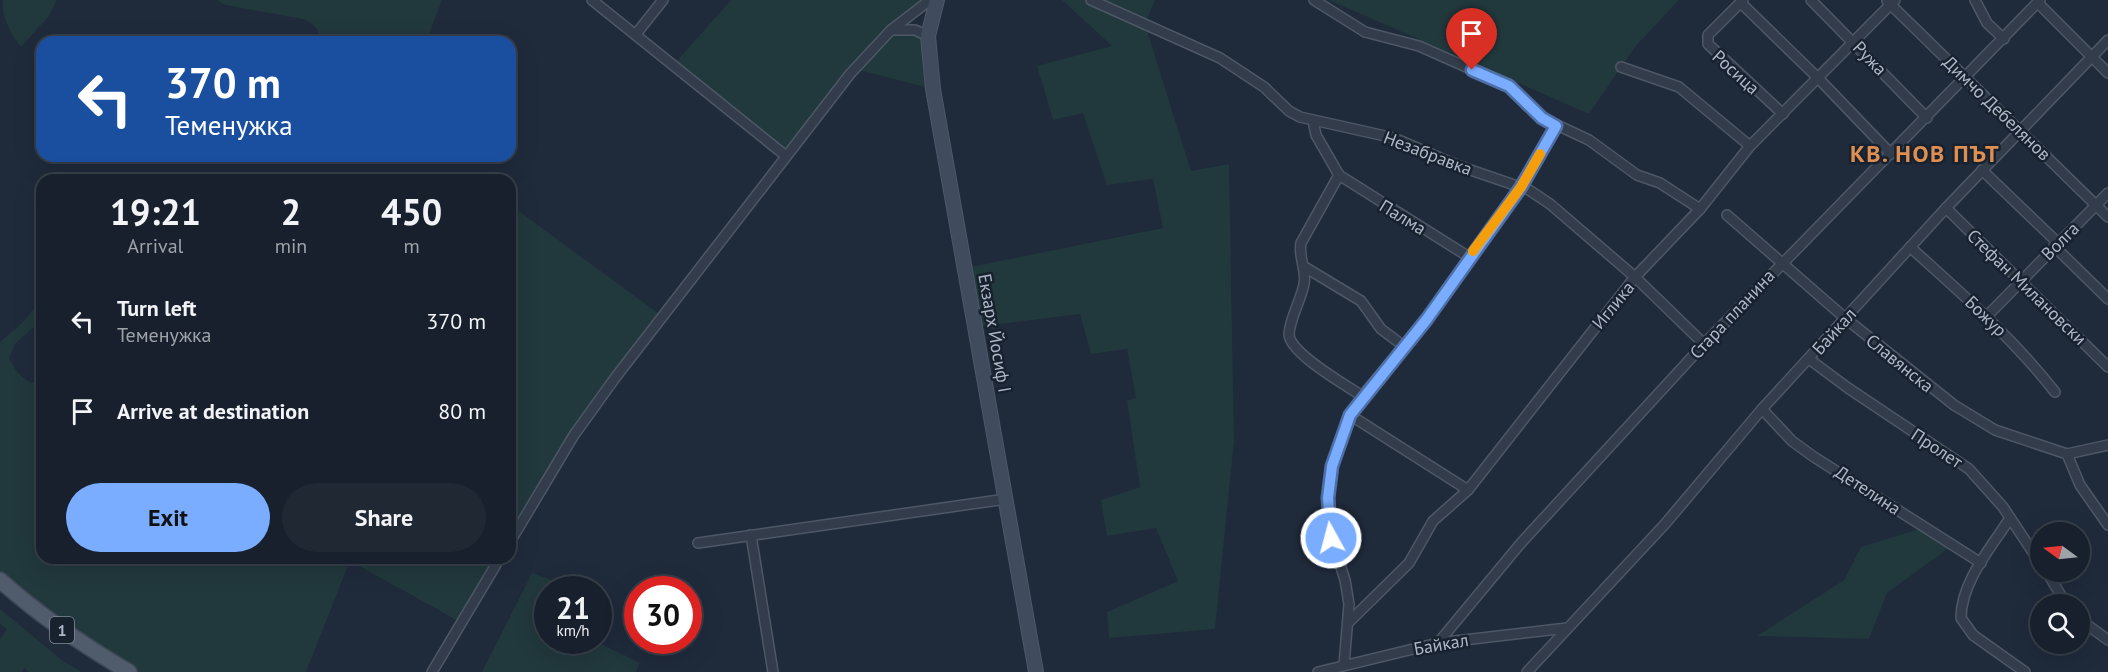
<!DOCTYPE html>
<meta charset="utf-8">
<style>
body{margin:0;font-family:"PT Sans",sans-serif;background:#202834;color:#f1f3f6;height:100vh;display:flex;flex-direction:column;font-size:22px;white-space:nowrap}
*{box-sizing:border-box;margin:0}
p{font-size:20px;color:#9ea3a9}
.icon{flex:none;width:33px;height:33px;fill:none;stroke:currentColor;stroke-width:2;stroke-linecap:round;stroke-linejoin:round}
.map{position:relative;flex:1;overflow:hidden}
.details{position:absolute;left:36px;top:174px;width:480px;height:390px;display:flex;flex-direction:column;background:#17202c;border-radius:18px;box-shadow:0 6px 24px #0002,0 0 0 2px #363e48}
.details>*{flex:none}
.hud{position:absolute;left:36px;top:36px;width:480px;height:126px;border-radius:18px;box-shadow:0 6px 24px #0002,0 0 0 2px #363e48;background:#1a4fa0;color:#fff;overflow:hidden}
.needle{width:39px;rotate:285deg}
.tools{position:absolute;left:2030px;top:522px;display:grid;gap:12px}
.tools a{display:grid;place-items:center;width:60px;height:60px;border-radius:50%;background:#17202c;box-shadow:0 6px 24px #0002,0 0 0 2px #363e48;font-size:30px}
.speed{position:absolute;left:534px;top:576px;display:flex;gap:12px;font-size:30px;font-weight:700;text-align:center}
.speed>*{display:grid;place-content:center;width:78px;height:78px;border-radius:50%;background:#17202c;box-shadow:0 6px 24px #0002,0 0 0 2px #363e48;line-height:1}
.speed small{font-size:15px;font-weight:400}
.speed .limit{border:9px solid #d22;background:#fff;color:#111}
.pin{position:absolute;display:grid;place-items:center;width:51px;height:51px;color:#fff;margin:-62px -26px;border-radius:50% 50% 50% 0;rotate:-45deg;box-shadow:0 0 6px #0007}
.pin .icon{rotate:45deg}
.me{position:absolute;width:66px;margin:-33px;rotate:353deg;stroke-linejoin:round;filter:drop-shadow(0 0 4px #0008)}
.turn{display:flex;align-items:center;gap:21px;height:126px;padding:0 30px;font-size:27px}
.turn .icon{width:78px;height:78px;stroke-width:2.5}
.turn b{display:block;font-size:42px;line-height:51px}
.eta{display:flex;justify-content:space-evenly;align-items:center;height:102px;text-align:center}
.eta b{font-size:36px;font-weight:700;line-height:42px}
.action{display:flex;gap:12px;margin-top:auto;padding:12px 30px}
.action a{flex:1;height:69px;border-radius:36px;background:#7aadff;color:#111;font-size:24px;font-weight:700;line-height:69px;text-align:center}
.action a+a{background:#202834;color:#f1f3f6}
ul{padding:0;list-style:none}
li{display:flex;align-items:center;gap:18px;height:90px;padding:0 30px}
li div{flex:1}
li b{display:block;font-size:22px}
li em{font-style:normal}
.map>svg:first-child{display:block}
.green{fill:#21383c}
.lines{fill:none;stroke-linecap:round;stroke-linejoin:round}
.minor-casing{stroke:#4d5765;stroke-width:12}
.secondary-casing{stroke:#4d5765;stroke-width:16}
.primary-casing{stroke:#3c4554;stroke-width:18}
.minor{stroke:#323c4b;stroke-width:9}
.secondary{stroke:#404b5e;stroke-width:14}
.primary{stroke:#505b6b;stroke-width:15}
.route-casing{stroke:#4f70a6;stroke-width:15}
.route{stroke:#7aadff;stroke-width:10}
.slow{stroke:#f59e0b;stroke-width:10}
.labels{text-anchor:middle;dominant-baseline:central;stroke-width:5;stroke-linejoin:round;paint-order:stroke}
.shield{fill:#18222f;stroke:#808a99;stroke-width:1.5}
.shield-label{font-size:16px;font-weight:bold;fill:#adb7c7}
.street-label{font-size:18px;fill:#adb7c7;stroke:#18222f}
.district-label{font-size:24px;font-weight:bold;letter-spacing:1.5px;fill:#de8f51;stroke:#18222f}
</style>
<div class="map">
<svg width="2108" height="672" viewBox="0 0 2108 672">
<rect width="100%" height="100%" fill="#1f2a3b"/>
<g class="green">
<path d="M3,0H57L49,16L21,47C12,36 0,15 3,0Z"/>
<path d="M217,0H442L426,42H320C321,29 314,25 303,19L225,5Z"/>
<path d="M731,0H930L892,30L928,36L933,89L855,69L786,156L674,64Z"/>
<path d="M1062,0H1155L1145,24L1191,171L1229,164L1234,441L1215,629L1109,638L1107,612L1178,581L1156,528L1107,536L1101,500L1140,487L1127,401L1136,398L1127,349L1091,354L1080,314L977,327L965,268L1163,228L1153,179L1107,185L1083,113L1053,120L1037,66L1112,46Z"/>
<path d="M1329,0H1679L1635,47L1589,114Z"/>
<path d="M516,209L662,316L615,378L510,542V211Z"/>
<path d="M42,299V320L15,344L9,358C15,371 26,385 42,384V558H500L462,623L350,561L306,672H129L0,580V342L23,322Z"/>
<path d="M1925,527L1953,545L1887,593L1869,639L1757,636L1844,580L1861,547Z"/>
<path d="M532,573L578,589L548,590V640L595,641L640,663L636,672H482Z"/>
<path d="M0,609L63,661L82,672H29L24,668L22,672H0V639L7,629L0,624Z"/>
</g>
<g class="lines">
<defs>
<g id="minor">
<path d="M592,0L786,156"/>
<path d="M1091,0L1220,58L1264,87L1289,111L1300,117L1394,138L1459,166L1529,190L1550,204L1635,277L1704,344"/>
<path d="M1314,0L1365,32L1419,46L1509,86L1542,118L1589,140L1637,175L1660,183L1700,209"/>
<path d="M1743,0L1708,35V44L1783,114"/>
<path d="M1811,0L1927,118"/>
<path d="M1975,0L1987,23L2004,39"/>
<path d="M1887,1L2108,217"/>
<path d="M1741,3L1819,79L1891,154"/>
<path d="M2038,3L2108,73"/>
<path d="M893,30H915L928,36"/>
<path d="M636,34L663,0"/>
<path d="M1621,67L1679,87L1750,146"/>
<path d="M1313,121L1316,135L1339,175L1301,243C1298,257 1307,270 1304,284C1301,300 1290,318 1289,334C1289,353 1346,385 1362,396"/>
<path d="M1982,170L2058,243"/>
<path d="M1339,175L1469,257"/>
<path d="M1946,208L2108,367"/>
<path d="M1727,215L1845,318L1954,405L1995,430L2067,454L2080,485L2108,525"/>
<path d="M2054,246L2108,299"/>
<path d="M1910,247C1961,293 2012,337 2055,392"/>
<path d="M1303,266L1361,301L1381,329L1405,347"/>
<path d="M1987,316L2108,193"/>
<path d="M1809,359L1848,388L1969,469L2003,507L2040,563"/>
<path d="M1762,409L1792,441L1814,457L1981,563"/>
<path d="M1350,415L1468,490"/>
<path d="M2067,454L2108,445"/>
<path d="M2010,518C1991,548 1961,582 1961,618L1973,635L2025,672"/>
<path d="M751,535L773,672"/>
<path d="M510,542L574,435L615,378L850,74L891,30L930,0"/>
<path d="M698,543L1006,499"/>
<path d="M2047,572L2066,604"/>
<path d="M2079,619L2108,640"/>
<path d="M1348,623L1409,563L1433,521L1468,490L1635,277L1700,209L1750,146L1895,0"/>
<path d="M1438,643L1521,543L1704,344L2040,0"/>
<path d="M1344,665L1349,604L1345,580L1328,526L1327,498L1332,466L1340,440L1350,415L1362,396L1427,319L1521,187L1556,126"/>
<path d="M432,672L500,558"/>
<path d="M1318,672L1438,643L1567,628"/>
<path d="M1527,672L1665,524L1762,409L1946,208L2108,40"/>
</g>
<path id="secondary" d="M937,0L928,36L933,89L1036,672"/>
<path id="primary" d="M0,580C40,616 83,645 129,672"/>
</defs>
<use href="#minor" class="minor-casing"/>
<use href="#secondary" class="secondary-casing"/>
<use href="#primary" class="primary-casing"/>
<use href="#minor" class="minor"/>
<use href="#secondary" class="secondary"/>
<use href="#primary" class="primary"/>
</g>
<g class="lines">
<defs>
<path id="route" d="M1331,538L1328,498L1332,466L1350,415L1427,319L1521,187L1556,126L1542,118L1509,86L1472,70"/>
</defs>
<use href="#route" class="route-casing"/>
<use href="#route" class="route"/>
<path class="slow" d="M1473,251L1521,187L1540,154"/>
</g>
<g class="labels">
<rect class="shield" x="50" y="617" width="24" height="26" rx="4.5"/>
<g class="shield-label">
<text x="62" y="630">1</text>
</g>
<g class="street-label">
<text transform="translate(1870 58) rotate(46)">Ружа</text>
<text transform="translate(1736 72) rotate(42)">Росица</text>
<text transform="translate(1997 108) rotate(44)">Димчо Дебелянов</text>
<text transform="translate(1428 153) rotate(21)">Незабравка</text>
<text transform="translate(1403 217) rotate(31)">Палма</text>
<text transform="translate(2060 241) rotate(-45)">Волга</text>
<text transform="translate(2027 287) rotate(44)">Стефан Милановски</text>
<text transform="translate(1613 305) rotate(-51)">Иглика</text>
<text transform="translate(1732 314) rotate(-47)">Стара планина</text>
<text transform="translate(1986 316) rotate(44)">Божур</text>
<text transform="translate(1834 331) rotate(-48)">Байкал</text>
<text transform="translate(995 333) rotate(80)">Екзарх Йосиф I</text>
<text transform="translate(1900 363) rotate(39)">Славянска</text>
<text transform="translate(1937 448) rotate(33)">Пролет</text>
<text transform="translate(1868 490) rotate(33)">Детелина</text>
<text transform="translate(1441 644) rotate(-10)">Байкал</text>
</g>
<g class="district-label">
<text x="1925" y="153">КВ. НОВ ПЪТ</text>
</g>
</g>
</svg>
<div class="tools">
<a><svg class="needle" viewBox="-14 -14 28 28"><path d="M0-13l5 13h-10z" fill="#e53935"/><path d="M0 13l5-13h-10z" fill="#9ea3a9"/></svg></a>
<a><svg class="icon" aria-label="search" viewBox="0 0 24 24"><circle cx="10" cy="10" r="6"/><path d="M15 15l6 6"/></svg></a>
</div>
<div class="speed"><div>21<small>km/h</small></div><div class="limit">30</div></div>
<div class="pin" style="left:1472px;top:70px;background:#d93025"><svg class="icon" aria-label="arrive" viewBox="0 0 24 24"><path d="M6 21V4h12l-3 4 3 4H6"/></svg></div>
<svg class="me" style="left:1331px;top:538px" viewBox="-20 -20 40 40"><circle r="17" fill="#7aadff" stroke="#fff" stroke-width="3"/><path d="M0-11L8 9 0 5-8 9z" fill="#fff"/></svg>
<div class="hud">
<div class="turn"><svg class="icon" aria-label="left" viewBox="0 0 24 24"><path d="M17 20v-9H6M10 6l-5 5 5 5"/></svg><div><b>370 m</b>Теменужка</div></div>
</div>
<section class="details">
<div class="eta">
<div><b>19:21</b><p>Arrival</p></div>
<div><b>2</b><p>min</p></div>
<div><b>450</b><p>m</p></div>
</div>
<ul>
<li><svg class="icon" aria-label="left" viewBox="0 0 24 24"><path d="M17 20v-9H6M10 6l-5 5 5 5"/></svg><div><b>Turn left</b><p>Теменужка</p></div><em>370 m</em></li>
<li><svg class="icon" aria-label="arrive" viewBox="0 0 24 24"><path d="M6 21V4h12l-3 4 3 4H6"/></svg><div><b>Arrive at destination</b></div><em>80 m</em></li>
</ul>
<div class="action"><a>Exit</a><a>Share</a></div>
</section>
</div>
